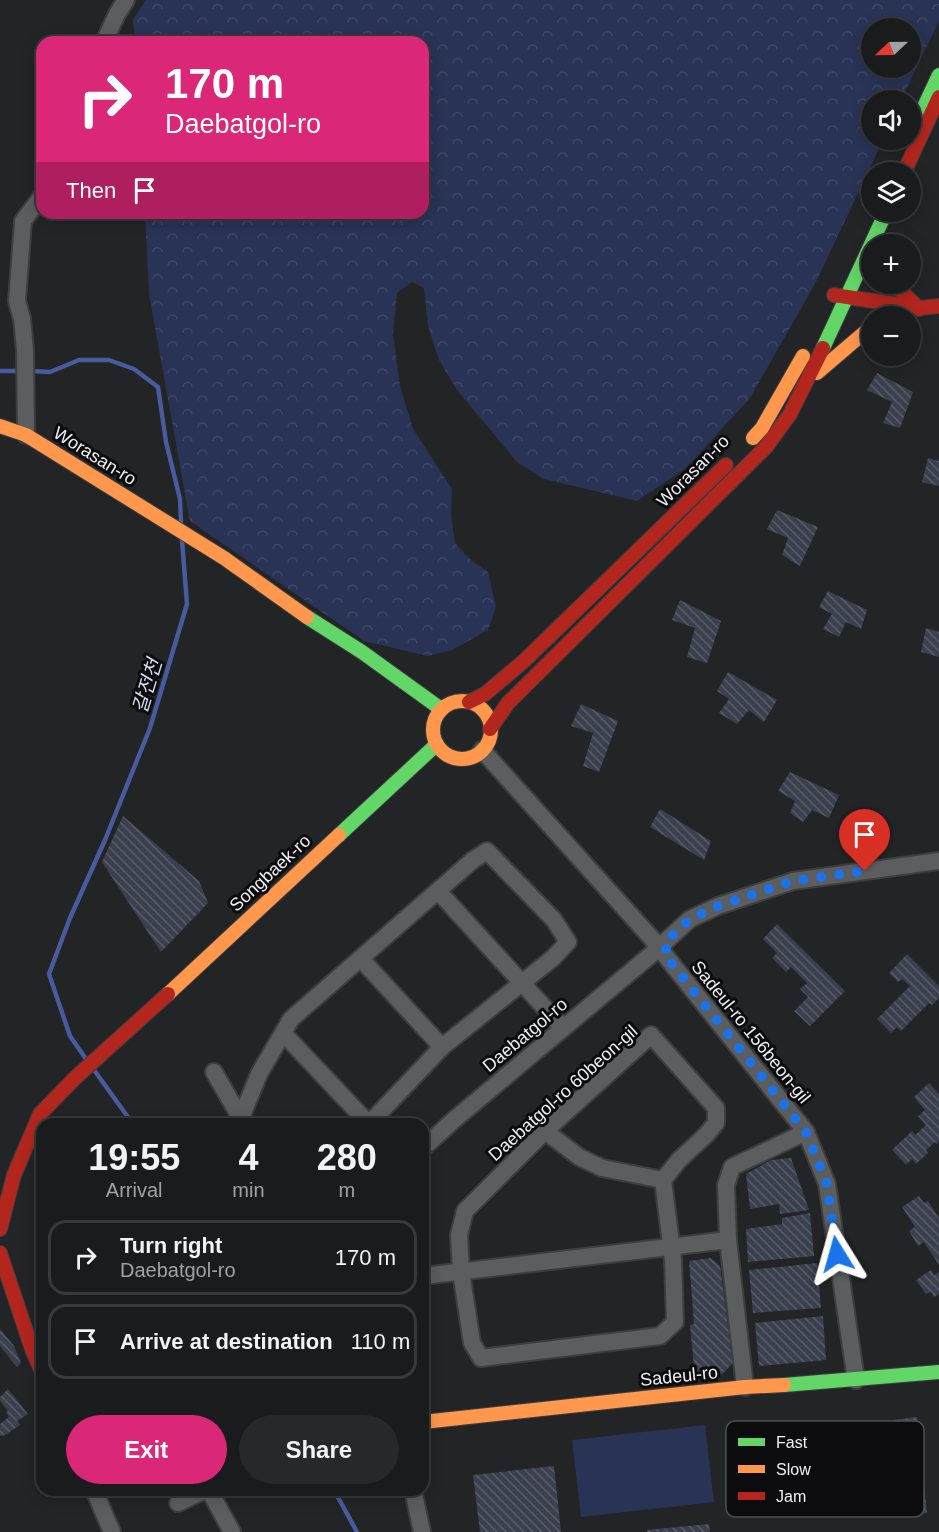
<!DOCTYPE html>
<meta charset="utf-8">
<style>
body{margin:0;font-family:Helvetica,"Noto Sans KR",sans-serif;background:#272829;color:#f1f3f6;height:100vh;display:flex;flex-direction:column;font-size:22px;white-space:nowrap}
*{box-sizing:border-box;margin:0}
p{font-size:20px;color:#9fa1a3}
.icon{flex:none;width:33px;height:33px;fill:none;stroke:currentColor;stroke-width:2;stroke-linecap:round;stroke-linejoin:round}
.map{position:relative;flex:1;overflow:hidden}
.sheet{position:absolute;left:36px;top:1118px;width:393px;height:378px;display:flex;flex-direction:column;background:#1a1b1c;border-radius:18px;box-shadow:0 3px 15px #0003,0 0 0 2px #38393b}
.sheet>*{flex:none}
.hud{position:absolute;left:36px;top:36px;width:393px;height:183px;border-radius:18px;box-shadow:0 3px 15px #0003,0 0 0 2px #38393b;background:#db2777;color:#fff;overflow:hidden}
.needle{width:39px;rotate:248deg}
.controls{position:absolute;left:861px;top:18px;display:grid;gap:12px}
.controls a{display:grid;place-items:center;width:60px;height:60px;border-radius:50%;background:#1a1b1c;box-shadow:0 3px 15px #0003,0 0 0 2px #38393b;font-size:30px}
.pin{position:absolute;display:grid;place-items:center;width:51px;height:51px;color:#fff;margin:-62px -26px;border-radius:50% 50% 50% 0;rotate:-45deg;box-shadow:0 0 6px #0007}
.pin .icon{rotate:45deg}
.me{position:absolute;width:66px;margin:-33px;rotate:352deg;stroke-linejoin:round;filter:drop-shadow(0 0 4px #0008)}
.turn{display:flex;align-items:center;gap:21px;height:126px;padding:0 30px;font-size:27px}
.turn .icon{width:78px;height:78px;stroke-width:2.5}
.turn b{display:block;font-size:42px;line-height:51px}
.then{display:flex;align-items:center;height:57px;padding:0 30px;background:#0003;gap:12px;font-size:22px}
.eta{display:flex;justify-content:space-evenly;align-items:center;height:102px;text-align:center}
.eta b{font-size:36px;font-weight:800;line-height:42px}
.button{display:flex;gap:12px;margin-top:auto;padding:12px 30px}
.button a{flex:1;height:69px;border-radius:36px;background:#db2777;color:#fff;font-size:24px;font-weight:800;line-height:69px;text-align:center}
.button a+a{background:#272829;color:#f1f3f6}
ul{padding:0;list-style:none}
li{display:flex;align-items:center;gap:18px;height:75px;margin:0 12px 9px;padding:0 18px;border:3px solid #38393b;border-radius:18px}
li div{flex:1}
li b{display:block;font-size:22px}
li em{font-style:normal}
.map>svg:first-child{display:block}
.forest{fill:url(#forest-crowns);fill-rule:evenodd}
.pitch{fill:#293356}
.lines{fill:none;stroke-linecap:round;stroke-linejoin:round}
.stream{stroke:#475b9d;stroke-width:4.5}
.building{fill:url(#building-back-hatch)}
.street-casing{stroke:#3d3e40;stroke-width:20}
.fast-casing{stroke:#3d3e40;stroke-width:16}
.slow-casing{stroke:#3d3e40;stroke-width:16}
.jam-casing{stroke:#3d3e40;stroke-width:16}
.street{stroke:#5c5d5f;stroke-width:16}
.fast{stroke:#63d668;stroke-width:14}
.slow{stroke:#ff974d;stroke-width:14}
.jam{stroke:#b3261e;stroke-width:14}
.route{stroke:#1a73e8;stroke-width:10;stroke-dasharray:0 18}
.labels{text-anchor:middle;dominant-baseline:central;stroke-width:6;stroke-linejoin:round;paint-order:stroke}
.street-label{font-size:18px;fill:#eeeff2;stroke:#0c0c0e}
.water-label{font-size:20px;font-style:italic;fill:#d5ddf2;stroke:#0c0c0e}
.key{fill:#0c0c0e;stroke:#505052;stroke-width:1.5}
.key-label{font-size:16px;fill:#eeeff2}
</style>
<div class="map">
<svg width="939" height="1532" viewBox="0 0 939 1532">
<defs>
<pattern id="forest-crowns" width="20" height="18" patternUnits="userSpaceOnUse" patternTransform="scale(1.5)"><rect width="20" height="18" fill="#293356"/><path d="M2 6a3 3 0 1 1 6 0M12 15a3 3 0 1 1 6 0" fill="none" stroke="#3e4766"/></pattern>
<pattern id="building-back-hatch" width="6" height="6" patternUnits="userSpaceOnUse" patternTransform="scale(1.5)"><rect width="6" height="6" fill="#3b404e"/><path d="M-1 5l2 2M0 0l6 6M5-1l2 2" fill="none" stroke="#585c68"/></pattern>
</defs>
<rect width="100%" height="100%" fill="#222426"/>
<path class="forest" d="M146,0H939V21L901,100H872V140H883L816,282L750,398L686,468L637,501L544,479L517,462L457,390L439,360L428,326L424,288L412,282L397,293L393,333L400,386L413,429L452,489L451,514L455,543L472,561L488,572L496,607L488,630L452,650L428,656L364,641L190,521L149,294L145,213H423V42H135L133,19ZM872,28H910V68H872Z"/>
<path class="pitch" d="M705,1425L714,1502L581,1517L572,1440Z"/>
<g class="lines">
<g class="stream">
<path d="M0,371H21"/>
<path d="M30,371L50,372L79,360H109L134,369L158,387L166,442L180,499L181,523"/>
<path d="M86,1059L70,1036L49,974L70,918L105,840L150,728L187,604L182,540"/>
<path d="M94,1070L133,1124"/>
<path d="M334,1490L357,1532"/>
</g>
</g>
<g class="building">
<path d="M877,373L913,392L900,428L883,423L892,402L867,390Z"/>
<path d="M928,458L939,461V486L922,482Z"/>
<path d="M777,510L818,527L800,566L782,555L788,538L767,529Z"/>
<path d="M828,591L867,610L861,629L846,622L839,637L823,629L832,614L819,607Z"/>
<path d="M680,600L721,621L707,663L687,657L695,628L672,620Z"/>
<path d="M926,628L939,632V657L921,652Z"/>
<path d="M728,672L777,700L764,722L749,710L737,724L719,713L729,699L717,691Z"/>
<path d="M581,704L618,721L599,772L583,766L593,733L571,726Z"/>
<path d="M790,772L839,795L829,818L812,810L803,822L790,813L795,801L778,791Z"/>
<path d="M660,809L711,841L704,860L650,827Z"/>
<path d="M123,816L199,881L208,903L161,952L102,862Z"/>
<path d="M777,924L845,991L810,1026L794,1011L808,997L800,989L807,983L791,967L786,972L772,958L777,953L763,939Z"/>
<path d="M907,954L939,986V998L932,1005L929,1003L901,1031L897,1027L891,1033L877,1019L910,986L902,979L898,982L889,973Z"/>
<path d="M929,1083L939,1094V1141L937,1144L935,1142L926,1150L928,1153L916,1164L912,1159L906,1165L892,1150L912,1131L915,1135L926,1125L918,1116L925,1110L914,1097Z"/>
<path d="M791,1158L809,1210L780,1214L779,1204L750,1209L746,1174L771,1160Z"/>
<path d="M919,1196L924,1203L928,1201L939,1218V1265L924,1242L918,1246L909,1231L915,1227L902,1207Z"/>
<path d="M810,1213L814,1256L748,1262L746,1229L782,1224V1218Z"/>
<path d="M711,1258L720,1266L733,1363L722,1374L695,1376L690,1325L694,1324L689,1261Z"/>
<path d="M817,1263L821,1308L753,1313L749,1270Z"/>
<path d="M931,1270L934,1275L939,1272V1294L934,1297L931,1292L926,1294L916,1280Z"/>
<path d="M823,1316L826,1360L759,1366L755,1323Z"/>
<path d="M0,1329L14,1346L21,1363L17,1367L0,1346Z"/>
<path d="M8,1389L28,1414L17,1421L20,1425L5,1435L0,1436V1424L9,1417L6,1413L8,1411L0,1401V1397Z"/>
<path d="M917,1417L927,1513L905,1516L903,1500L890,1501L889,1490L902,1489L898,1452L884,1453L883,1442L896,1441L894,1420Z"/>
<path d="M554,1466L561,1532H480L473,1475Z"/>
<path d="M709,1524L710,1532H647V1530Z"/>
</g>
<g class="lines">
<defs>
<g id="street">
<path d="M104,42L117,14L126,0"/>
<path d="M26,435L25,350L22,319L17,301L23,221L42,196"/>
<path d="M482,750L654,941"/>
<path d="M438,891L563,1028"/>
<path d="M665,942L690,919L718,906L793,881L939,861"/>
<path d="M664,954L806,1132L827,1184L856,1380"/>
<path d="M361,959L442,1047"/>
<path d="M283,1033L369,1124"/>
<path d="M651,1035L716,1108V1123L706,1135L679,1160L663,1180L673,1260L675,1322L660,1336L481,1358L472,1343L461,1272L459,1235L465,1211L545,1131Z"/>
<path d="M214,1072L244,1124"/>
<path d="M241,1118L259,1074L291,1019L473,860L487,851L554,920L568,942L553,958L442,1047L369,1124"/>
<path d="M545,1131L579,1157L602,1168L663,1180"/>
<path d="M423,1148L455,1119L653,953"/>
<path d="M423,1276L728,1240"/>
<path d="M745,1387L728,1240L726,1185L732,1167L806,1132"/>
<path d="M94,1490L112,1532"/>
<path d="M209,1490L232,1532"/>
<path d="M413,1490L422,1532"/>
<path d="M178,1503L205,1490"/>
</g>
<g id="fast">
<path d="M923,109L939,75"/>
<path d="M823,348L886,212"/>
<path d="M307,617L362,652L441,709"/>
<path d="M339,835L437,744"/>
<path d="M784,1385L939,1372"/>
</g>
<g id="slow">
<path d="M817,373L872,326"/>
<path d="M0,426L26,435L224,558L307,617"/>
<path d="M753,438L762,428L803,356"/>
<circle cx="462" cy="730" r="29"/>
<path d="M168,994L339,835"/>
<path d="M423,1422L745,1387L784,1385"/>
</g>
<g id="jam">
<path d="M904,172L939,97"/>
<path d="M894,284L919,309"/>
<path d="M834,295L920,308L939,306"/>
<path d="M469,702L485,694L524,661L726,465"/>
<path d="M490,729L508,703L766,447L790,414L823,348"/>
<path d="M0,1229L14,1175L40,1114L75,1078L168,994"/>
<path d="M0,1253L32,1349L42,1372"/>
</g>
</defs>
<use href="#street" class="street-casing"/>
<use href="#fast" class="fast-casing"/>
<use href="#slow" class="slow-casing"/>
<use href="#jam" class="jam-casing"/>
<use href="#street" class="street"/>
<use href="#fast" class="fast"/>
<use href="#slow" class="slow"/>
<use href="#jam" class="jam"/>
</g>
<g class="lines">
<path class="route" d="M837,1254L827,1184L806,1132L664,954L667,947L665,942L690,919L718,906L793,881L865,871"/>
</g>
<g class="labels">
<g class="street-label">
<text transform="translate(95 456) rotate(32)">Worasan-ro</text>
<text transform="translate(693 471) rotate(-45)">Worasan-ro</text>
<text transform="translate(270 873) rotate(-43)">Songbaek-ro</text>
<text transform="translate(751 1032) rotate(51)">Sadeul-ro 156beon-gil</text>
<text transform="translate(525 1035) rotate(-40)">Daebatgol-ro</text>
<text transform="translate(563 1093) rotate(-42)">Daebatgol-ro 60beon-gil</text>
<text transform="translate(679 1376) rotate(-6)">Sadeul-ro</text>
</g>
<g class="water-label">
<text transform="translate(147 686) rotate(-73)">갈전천</text>
</g>
</g>
<rect x="726" y="1421" width="198" height="96" rx="9" class="key"/>
<rect x="738" y="1438" width="27" height="8" fill="#63d668"/>
<rect x="738" y="1465" width="27" height="8" fill="#ff974d"/>
<rect x="738" y="1492" width="27" height="8" fill="#b3261e"/>
<g class="key-label">
<text x="776" y="1448">Fast</text>
<text x="776" y="1475">Slow</text>
<text x="776" y="1502">Jam</text>
</g>
</svg>
<div class="controls">
<a><svg class="needle" viewBox="-14 -14 28 28"><path d="M0-13l5 13h-10z" fill="#e53935"/><path d="M0 13l5-13h-10z" fill="#9fa1a3"/></svg></a>
<a><svg class="icon" aria-label="sound" viewBox="0 0 24 24"><path d="M4 9h4l5-4v14l-5-4H4zM17 9q2 3 0 6"/></svg></a>
<a><svg class="icon" aria-label="layers" viewBox="0 0 24 24"><path d="M12 4l9 5-9 5-9-5zM3 14l9 5 9-5"/></svg></a>
<a>+</a>
<a>−</a>
</div>
<div class="pin" style="left:865px;top:871px;background:#d93025"><svg class="icon" aria-label="arrive" viewBox="0 0 24 24"><path d="M6 21V4h12l-3 4 3 4H6"/></svg></div>
<svg class="me" style="left:837px;top:1254px" viewBox="-20 -20 40 40"><path d="M0-17L14 15 0 8-14 15z" fill="#1a73e8" stroke="#fff" stroke-width="4"/></svg>
<div class="hud">
<div class="turn"><svg class="icon" aria-label="right" viewBox="0 0 24 24"><path d="M7 20v-9h11M14 6l5 5-5 5"/></svg><div><b>170 m</b>Daebatgol-ro</div></div>
<div class="then">Then<svg class="icon" aria-label="arrive" viewBox="0 0 24 24"><path d="M6 21V4h12l-3 4 3 4H6"/></svg></div>
</div>
<section class="sheet">
<div class="eta">
<div><b>19:55</b><p>Arrival</p></div>
<div><b>4</b><p>min</p></div>
<div><b>280</b><p>m</p></div>
</div>
<ul>
<li><svg class="icon" aria-label="right" viewBox="0 0 24 24"><path d="M7 20v-9h11M14 6l5 5-5 5"/></svg><div><b>Turn right</b><p>Daebatgol-ro</p></div><em>170 m</em></li>
<li><svg class="icon" aria-label="arrive" viewBox="0 0 24 24"><path d="M6 21V4h12l-3 4 3 4H6"/></svg><div><b>Arrive at destination</b></div><em>110 m</em></li>
</ul>
<div class="button"><a>Exit</a><a>Share</a></div>
</section>
</div>
